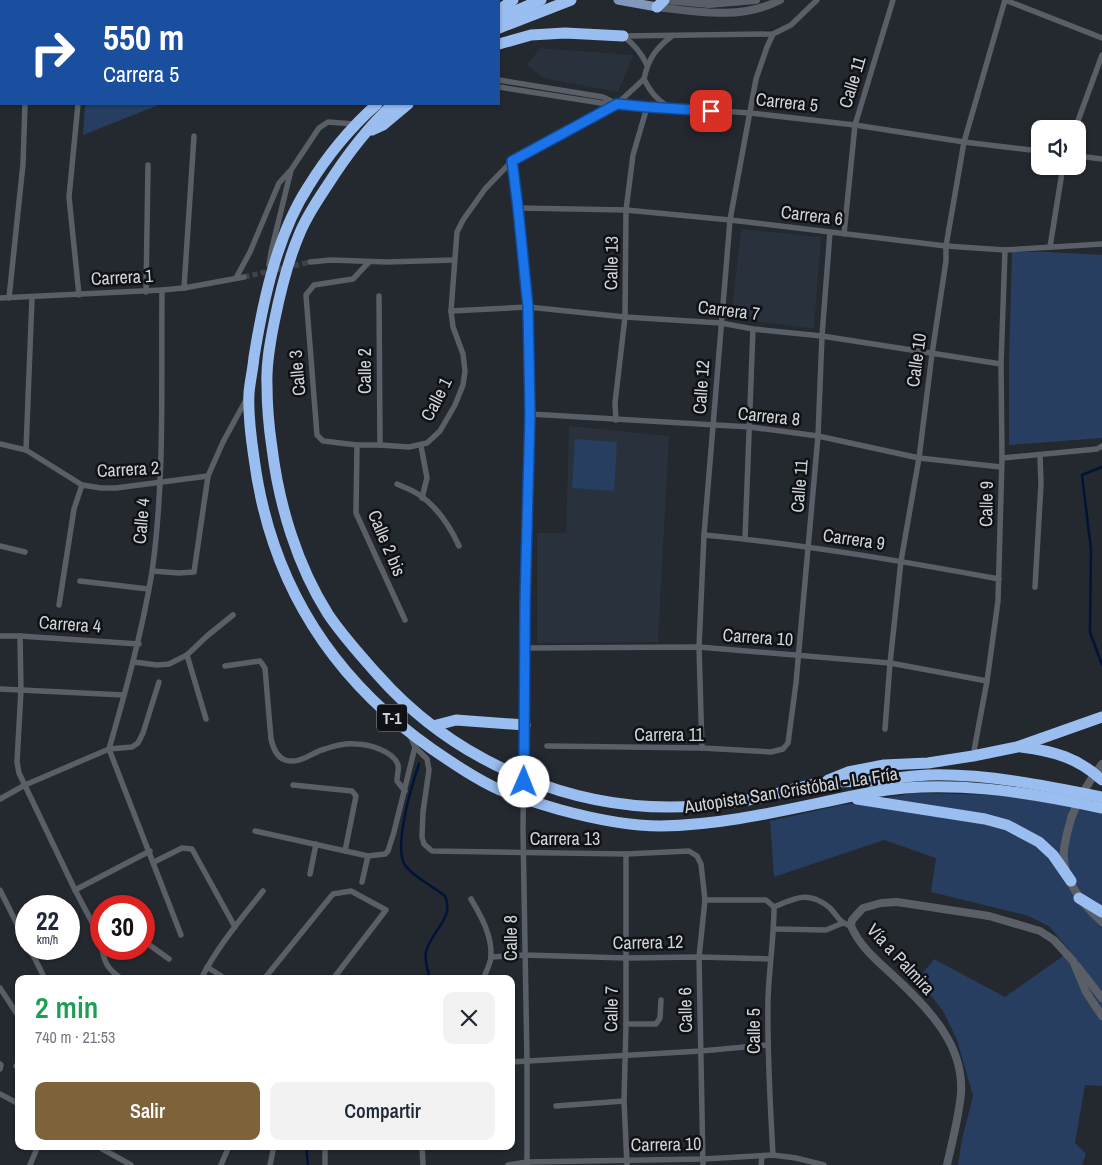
<!DOCTYPE html>
<html lang="es">
<meta charset="utf-8">
<style>
body{margin:0;font-family:"Archivo Narrow",sans-serif;background:#f2f2f3;color:#1f2937;height:100vh;display:flex;flex-direction:column;font-size:19px;white-space:nowrap}
*{box-sizing:border-box;margin:0}
p{font-size:16px;color:#747a83}
.icon{flex:none;width:28px;height:28px;fill:none;stroke:currentColor;stroke-width:2;stroke-linecap:round;stroke-linejoin:round}
.map{position:relative;flex:1;overflow:hidden}
.panel{position:absolute;left:15px;top:975px;width:500px;height:175px;display:flex;flex-direction:column;background:#fff;border-radius:10px;box-shadow:0 1px 4px #0004}
.panel>*{flex:none}
.hud{position:absolute;left:0px;top:0px;width:500px;height:105px;box-shadow:0 1px 4px #0004;background:#1a4fa0;color:#fff;overflow:hidden}
.controls{position:absolute;left:1031px;top:120px;display:grid;gap:10px}
.controls a{display:grid;place-items:center;width:55px;height:55px;border-radius:10px;background:#fff;box-shadow:0 1px 4px #0004;font-size:25px}
.speed{position:absolute;left:15px;top:895px;display:flex;gap:10px;font-size:25px;font-weight:700;text-align:center}
.speed>*{display:grid;place-content:center;width:65px;height:65px;border-radius:50%;background:#fff;box-shadow:0 1px 4px #0004;line-height:1}
.speed small{font-size:12px;font-weight:400}
.speed .limit{border:8px solid #d22;background:#fff;color:#111}
.pin{position:absolute;display:grid;place-items:center;width:42px;height:42px;color:#fff;margin:-21px;border-radius:10px;box-shadow:0 2px 8px #0006}
.me{position:absolute;width:55px;margin:-28px;rotate:1deg;stroke-linejoin:round;filter:drop-shadow(0 0 4px #0008)}
.turn{display:flex;align-items:center;gap:18px;height:105px;padding:0 20px;font-size:22px}
.turn .icon{width:65px;height:65px;stroke-width:2.5}
.turn b{display:block;font-size:35px;line-height:42px}
.round{display:grid;place-items:center;flex:none;width:52px;height:52px;border-radius:10px;background:#f2f2f3}
.overview{display:flex;align-items:center;justify-content:space-between;height:85px;padding:0 20px}
h1{font-size:30px;font-weight:600;line-height:38px;color:#1e9e55}
.primary-button{display:flex;gap:10px;margin-top:auto;padding:10px 20px}
.primary-button a{flex:1;height:58px;border-radius:10px;background:#7d623a;color:#fff;font-size:20px;font-weight:600;line-height:58px;text-align:center}
.primary-button a+a{background:#f2f2f3;color:#1f2937}
.map>svg:first-child{display:block}
.built{fill:#29313d}
.green{fill:#273e60}
.lines{fill:none;stroke-linecap:round;stroke-linejoin:round}
.stream{stroke:#001437;stroke-width:2.5}
.river{stroke:#001437;stroke-width:14}
.minor-tunnel{stroke:#3e4248;stroke-width:5.5;stroke-dasharray:5.5 3;stroke-linecap:butt}
.minor{stroke:#5a5f67;stroke-width:5.5}
.tertiary{stroke:#5a5f67;stroke-width:8}
.primary{stroke:#8198ba;stroke-width:9}
.motorway{stroke:#9bbef1;stroke-width:11}
.route-casing{stroke:#114b97;stroke-width:12}
.route{stroke:#1a73e8;stroke-width:9}
.labels{text-anchor:middle;dominant-baseline:central;stroke-width:5;stroke-linejoin:round;paint-order:stroke}
.shield{fill:#0f1114;stroke:#96999d;stroke-width:1}
.shield-label{font-size:16px;font-weight:bold;fill:#d0d3d8}
.street-label{font-size:18px;fill:#d0d3d8;stroke:#0f1114}
</style>
<div class="map">
<svg width="1102" height="1165" viewBox="0 0 1102 1165">
<rect width="100%" height="100%" fill="#24282f"/>
<g class="built">
<path d="M540,48L633,55L618,92L543,78L527,65Z"/>
<path d="M741,229L821,237L814,329L731,318Z"/>
<path d="M569,426L669,436L658,642L537,643V533H566Z"/>
</g>
<g class="green">
<path d="M191,0H385L188,1Z"/>
<path d="M85,104H161L83,135Z"/>
<path d="M1012,252H1048L1102,255V438L1009,445V362Z"/>
<path d="M575,439L617,442L614,491L572,488Z"/>
<path d="M915,793L996,795L1075,806L1102,812V1086L1085,1085L1075,1143L1086,1154L1082,1165H958L962,1139L973,1096L957,1040L943,1011L925,988L917,980L934,959L1005,997L1070,951L1050,927L1029,916L931,892L936,858L884,840L774,877L770,821L837,806Z"/>
</g>
<g class="lines">
<g class="stream">
<path d="M1102,467L1082,475L1091,549L1090,632L1102,665"/>
<path d="M419,764C412,784 393,848 405,865C412,876 434,887 445,896C455,918 431,931 426,952C424,961 428,970 430,979"/>
<path d="M306,1146L308,1165"/>
</g>
<g class="river">
<path d="M260,1L263,0"/>
<path d="M0,44H1"/>
</g>
<path class="minor-tunnel" d="M244,277L310,262"/>
<g class="minor">
<path d="M1005,0L1102,38"/>
<path d="M623,36L773,34L791,25L817,0"/>
<path d="M623,36C634,44 641,52 647,65"/>
<path d="M644,79C648,59 656,48 672,36"/>
<path d="M644,79C651,93 657,100 671,108"/>
<path d="M499,80L603,97L615,103"/>
<path d="M499,87L601,103L750,113L855,125L964,142L1040,151"/>
<path d="M78,104L69,197L79,295"/>
<path d="M1075,129L1102,55"/>
<path d="M1078,156L1102,159"/>
<path d="M512,161L518,208L528,307L530,414L527,473L525,621L523,830L527,1061V1165"/>
<path d="M518,208L626,210L730,220L946,246L1005,250L1102,244"/>
<path d="M844,234L855,125L893,0"/>
<path d="M1050,247L1063,166"/>
<path d="M310,262L331,260L387,262L454,260"/>
<path d="M369,262L353,279L314,285L306,295L317,435L323,441L357,445H380L409,447L427,443L440,431L455,405L463,385L465,371L463,354L453,327L451,311L457,232L463,220L485,189L512,161L617,104L644,79"/>
<path d="M269,265L271,252L291,170L319,128L328,122L354,124"/>
<path d="M236,278L250,252L279,183L289,172"/>
<path d="M184,288L194,136"/>
<path d="M146,292L148,165"/>
<path d="M379,296L380,445"/>
<path d="M0,298L162,290L184,288L244,277"/>
<path d="M9,298L23,164L25,104"/>
<path d="M451,311L528,307L625,317L721,323L753,329L822,336L1001,364"/>
<path d="M530,414L750,427L818,436L919,458L1001,467"/>
<path d="M616,420L615,403L625,317L626,210L633,155L647,107"/>
<path d="M0,444L26,450L82,485L101,488H116L208,476"/>
<path d="M357,445L356,513L405,620"/>
<path d="M421,446L427,478L422,498"/>
<path d="M26,450L32,298"/>
<path d="M1002,458L1097,449L1102,446"/>
<path d="M397,484C404,487 412,490 418,494C436,506 450,526 459,546"/>
<path d="M704,535C803,544 901,561 999,579"/>
<path d="M745,539L753,329"/>
<path d="M0,546L25,552"/>
<path d="M152,571L179,573L194,572L208,476L223,442L247,398"/>
<path d="M80,581L148,589"/>
<path d="M1035,587L1041,484L1040,455"/>
<path d="M59,605L74,509L82,485"/>
<path d="M0,636H20L139,644"/>
<path d="M20,636L21,690L17,762L19,773L75,890L94,926L101,948"/>
<path d="M525,648L699,647L890,663L987,681"/>
<path d="M187,655L206,719"/>
<path d="M134,662L157,665L169,664L187,655L207,636L233,615"/>
<path d="M225,666L260,661L265,668L271,739C273,747 276,757 285,760C300,765 312,752 325,749C334,746 346,743 355,744C368,744 394,751 398,765C399,769 397,776 397,781L405,791"/>
<path d="M0,689L124,695"/>
<path d="M885,729L890,663L901,561L919,458L932,354L946,261V246L964,142L1005,0"/>
<path d="M410,735L415,747L427,759L429,770L423,812L422,837L424,844L432,851L626,854L689,851L697,856L701,864L705,900L699,957L703,1165"/>
<path d="M547,746L702,748L771,752L783,749L788,743L796,683L818,436L822,336L830,232"/>
<path d="M702,748L699,647L704,535L730,220L756,79L767,47L773,34"/>
<path d="M109,749C126,690 142,632 152,572C165,479 161,384 162,290"/>
<path d="M109,749L181,935"/>
<path d="M973,756L987,681L998,601L1002,458L1001,364L1005,250"/>
<path d="M293,785L352,791L356,796L345,851"/>
<path d="M0,799L25,785L109,749L132,747L138,743L143,733L159,682"/>
<path d="M255,831L368,856L385,854L388,851L394,832L415,747"/>
<path d="M626,854V1024L624,1101L627,1165"/>
<path d="M154,862L182,848L192,849L235,927"/>
<path d="M310,874L316,844"/>
<path d="M362,882L368,856"/>
<path d="M0,890L26,942"/>
<path d="M75,890L150,851"/>
<path d="M471,899C481,916 492,935 491,956C491,963 486,972 483,979"/>
<path d="M705,900H766L774,907"/>
<path d="M774,907C795,898 809,890 830,908C838,916 838,922 851,926"/>
<path d="M774,929L826,930L843,923"/>
<path d="M144,941L169,959"/>
<path d="M30,949L45,979"/>
<path d="M102,949C105,965 109,970 122,979"/>
<path d="M491,957L525,955L626,958L699,957L770,959"/>
<path d="M207,967L226,979"/>
<path d="M201,979C217,947 241,919 263,891"/>
<path d="M264,979L328,900L333,894L351,891L386,910L333,979"/>
<path d="M0,988L19,1017"/>
<path d="M626,1024H656L660,1018L661,1000"/>
<path d="M511,1062L701,1051L768,1045"/>
<path d="M0,1064L1,1065L0,1069"/>
<path d="M16,1066L19,1063"/>
<path d="M0,1094L19,1104"/>
<path d="M556,1106L624,1101"/>
<path d="M97,1146L131,1165"/>
<path d="M422,1146L423,1165"/>
<path d="M325,1147V1165"/>
<path d="M773,1155C770,1103 767,1051 768,999C769,968 774,938 774,907"/>
<path d="M30,1165L38,1146"/>
<path d="M221,1165L229,1146"/>
<path d="M270,1165L274,1146"/>
<path d="M508,1165L527,1162L703,1159L773,1155L796,1158L824,1165"/>
<path d="M761,1165L762,1157"/>
</g>
<g class="tertiary">
<path d="M665,0L709,4L756,0"/>
<path d="M657,7C698,12 742,20 780,0"/>
<path d="M1072,815C1069,827 1065,839 1064,850C1061,878 1083,905 1102,922"/>
<path d="M1071,819C1078,799 1089,781 1102,764"/>
<path d="M1077,966L1102,998"/>
<path d="M947,1165C952,1142 959,1117 961,1093C964,1046 930,1010 898,980C880,963 861,949 851,926L852,920L863,908L881,903L897,902L989,916L1040,931L1054,940L1073,961L1086,992L1102,1016"/>
</g>
<g class="primary">
<path d="M410,0L411,1"/>
<path d="M618,0L657,7"/>
<path d="M425,1L426,0"/>
</g>
<g class="motorway">
<path d="M657,7L664,0"/>
<path d="M499,10L513,0"/>
<path d="M499,18L541,0"/>
<path d="M499,28L571,0"/>
<path d="M499,44L531,35L565,33L623,36"/>
<path d="M377,104C350,128 327,156 308,187C277,235 263,301 254,357C253,369 250,381 249,393C248,412 251,438 254,458C270,581 331,678 432,749C454,764 476,779 500,790C519,798 541,804 561,810C594,819 626,826 661,826C733,825 803,805 873,792C948,779 1028,792 1102,808"/>
<path d="M393,104C367,128 346,156 327,186C317,201 306,217 299,235C287,263 280,293 274,323C270,343 266,364 267,385C267,406 269,428 272,448C279,505 297,565 328,614C342,635 360,655 377,674C456,764 578,815 698,806C716,804 735,802 754,799C774,795 795,788 815,784C834,781 853,782 872,781C890,779 909,776 928,775C983,773 1048,786 1102,797"/>
<path d="M372,130L383,125L408,104"/>
<path d="M433,726L456,720L525,725"/>
<path d="M1021,747C1054,751 1078,758 1102,780"/>
<path d="M828,780L848,772L884,765L928,763L973,756L1017,747L1102,717"/>
<path d="M857,799L985,819L1007,825L1039,842L1053,855L1071,881"/>
<path d="M1079,898L1102,912"/>
</g>
</g>
<g class="lines">
<defs>
<path id="route" d="M524,782L525,603L530,414L528,307L518,208L512,161L617,104L647,107L711,111"/>
</defs>
<use href="#route" class="route-casing"/>
<use href="#route" class="route"/>
</g>
<g class="labels">
<rect class="shield" x="377" y="704.5" width="30" height="27" rx="4"/>
<g class="shield-label">
<text x="392" y="718">T-1</text>
</g>
<g class="street-label">
<text transform="translate(852 82) rotate(-73)">Calle 11</text>
<text transform="translate(787 102) rotate(6)">Carrera 5</text>
<text transform="translate(812 215) rotate(7)">Carrera 6</text>
<text transform="translate(611 263) rotate(-89)">Calle 13</text>
<text transform="translate(122 277) rotate(-3)">Carrera 1</text>
<text transform="translate(729 310) rotate(7)">Carrera 7</text>
<text transform="translate(916 360) rotate(-82)">Calle 10</text>
<text transform="translate(364 371) rotate(-90)">Calle 2</text>
<text transform="translate(297 373) rotate(-95)">Calle 3</text>
<text transform="translate(701 387) rotate(-86)">Calle 12</text>
<text transform="translate(436 399) rotate(-63)">Calle 1</text>
<text transform="translate(769 416) rotate(6)">Carrera 8</text>
<text transform="translate(128 469) rotate(-3)">Carrera 2</text>
<text transform="translate(799 486) rotate(-85)">Calle 11</text>
<text transform="translate(986 504) rotate(-89)">Calle 9</text>
<text transform="translate(141 521) rotate(-85)">Calle 4</text>
<text transform="translate(854 539) rotate(8)">Carrera 9</text>
<text transform="translate(387 543) rotate(67)">Calle 2 bis</text>
<text transform="translate(70 624) rotate(4)">Carrera 4</text>
<text transform="translate(758 637) rotate(4)">Carrera 10</text>
<text x="669" y="734">Carrera 11</text>
<text transform="translate(791 790) rotate(-9)">Autopista San Cristóbal - La Fría</text>
<text x="565" y="838">Carrera 13</text>
<text transform="translate(510 938) rotate(-90)">Calle 8</text>
<text transform="translate(648 942) rotate(-1)">Carrera 12</text>
<text transform="translate(901 959) rotate(47)">Vía a Palmira</text>
<text transform="translate(611 1009) rotate(-89)">Calle 7</text>
<text transform="translate(685 1010) rotate(-91)">Calle 6</text>
<text transform="translate(753 1031) rotate(-90)">Calle 5</text>
<text transform="translate(666 1144) rotate(-1)">Carrera 10</text>
</g>
</g>
</svg>
<div class="controls">
<a><svg class="icon" aria-label="sound" viewBox="0 0 24 24"><path d="M4 9h4l5-4v14l-5-4H4zM17 9q2 3 0 6"/></svg></a>
</div>
<div class="speed"><div>22<small>km/h</small></div><div class="limit">30</div></div>
<div class="pin" style="left:711px;top:111px;background:#d93025"><svg class="icon" aria-label="arrive" viewBox="0 0 24 24"><path d="M6 21V4h12l-3 4 3 4H6"/></svg></div>
<svg class="me" style="left:524px;top:782px" viewBox="-20 -20 40 40"><circle r="19" fill="#fff"/><path d="M0-13L10 11 0 6-10 11z" fill="#1a73e8"/></svg>
<div class="hud">
<div class="turn"><svg class="icon" aria-label="right" viewBox="0 0 24 24"><path d="M7 20v-9h11M14 6l5 5-5 5"/></svg><div><b>550 m</b>Carrera 5</div></div>
</div>
<section class="panel">
<div class="overview"><div><h1>2 min</h1><p>740 m · 21:53</p></div><a class="round"><svg class="icon" aria-label="close" viewBox="0 0 24 24"><path d="M6 6l12 12M18 6L6 18"/></svg></a></div>
<div class="primary-button"><a>Salir</a><a>Compartir</a></div>
</section>
</div>
